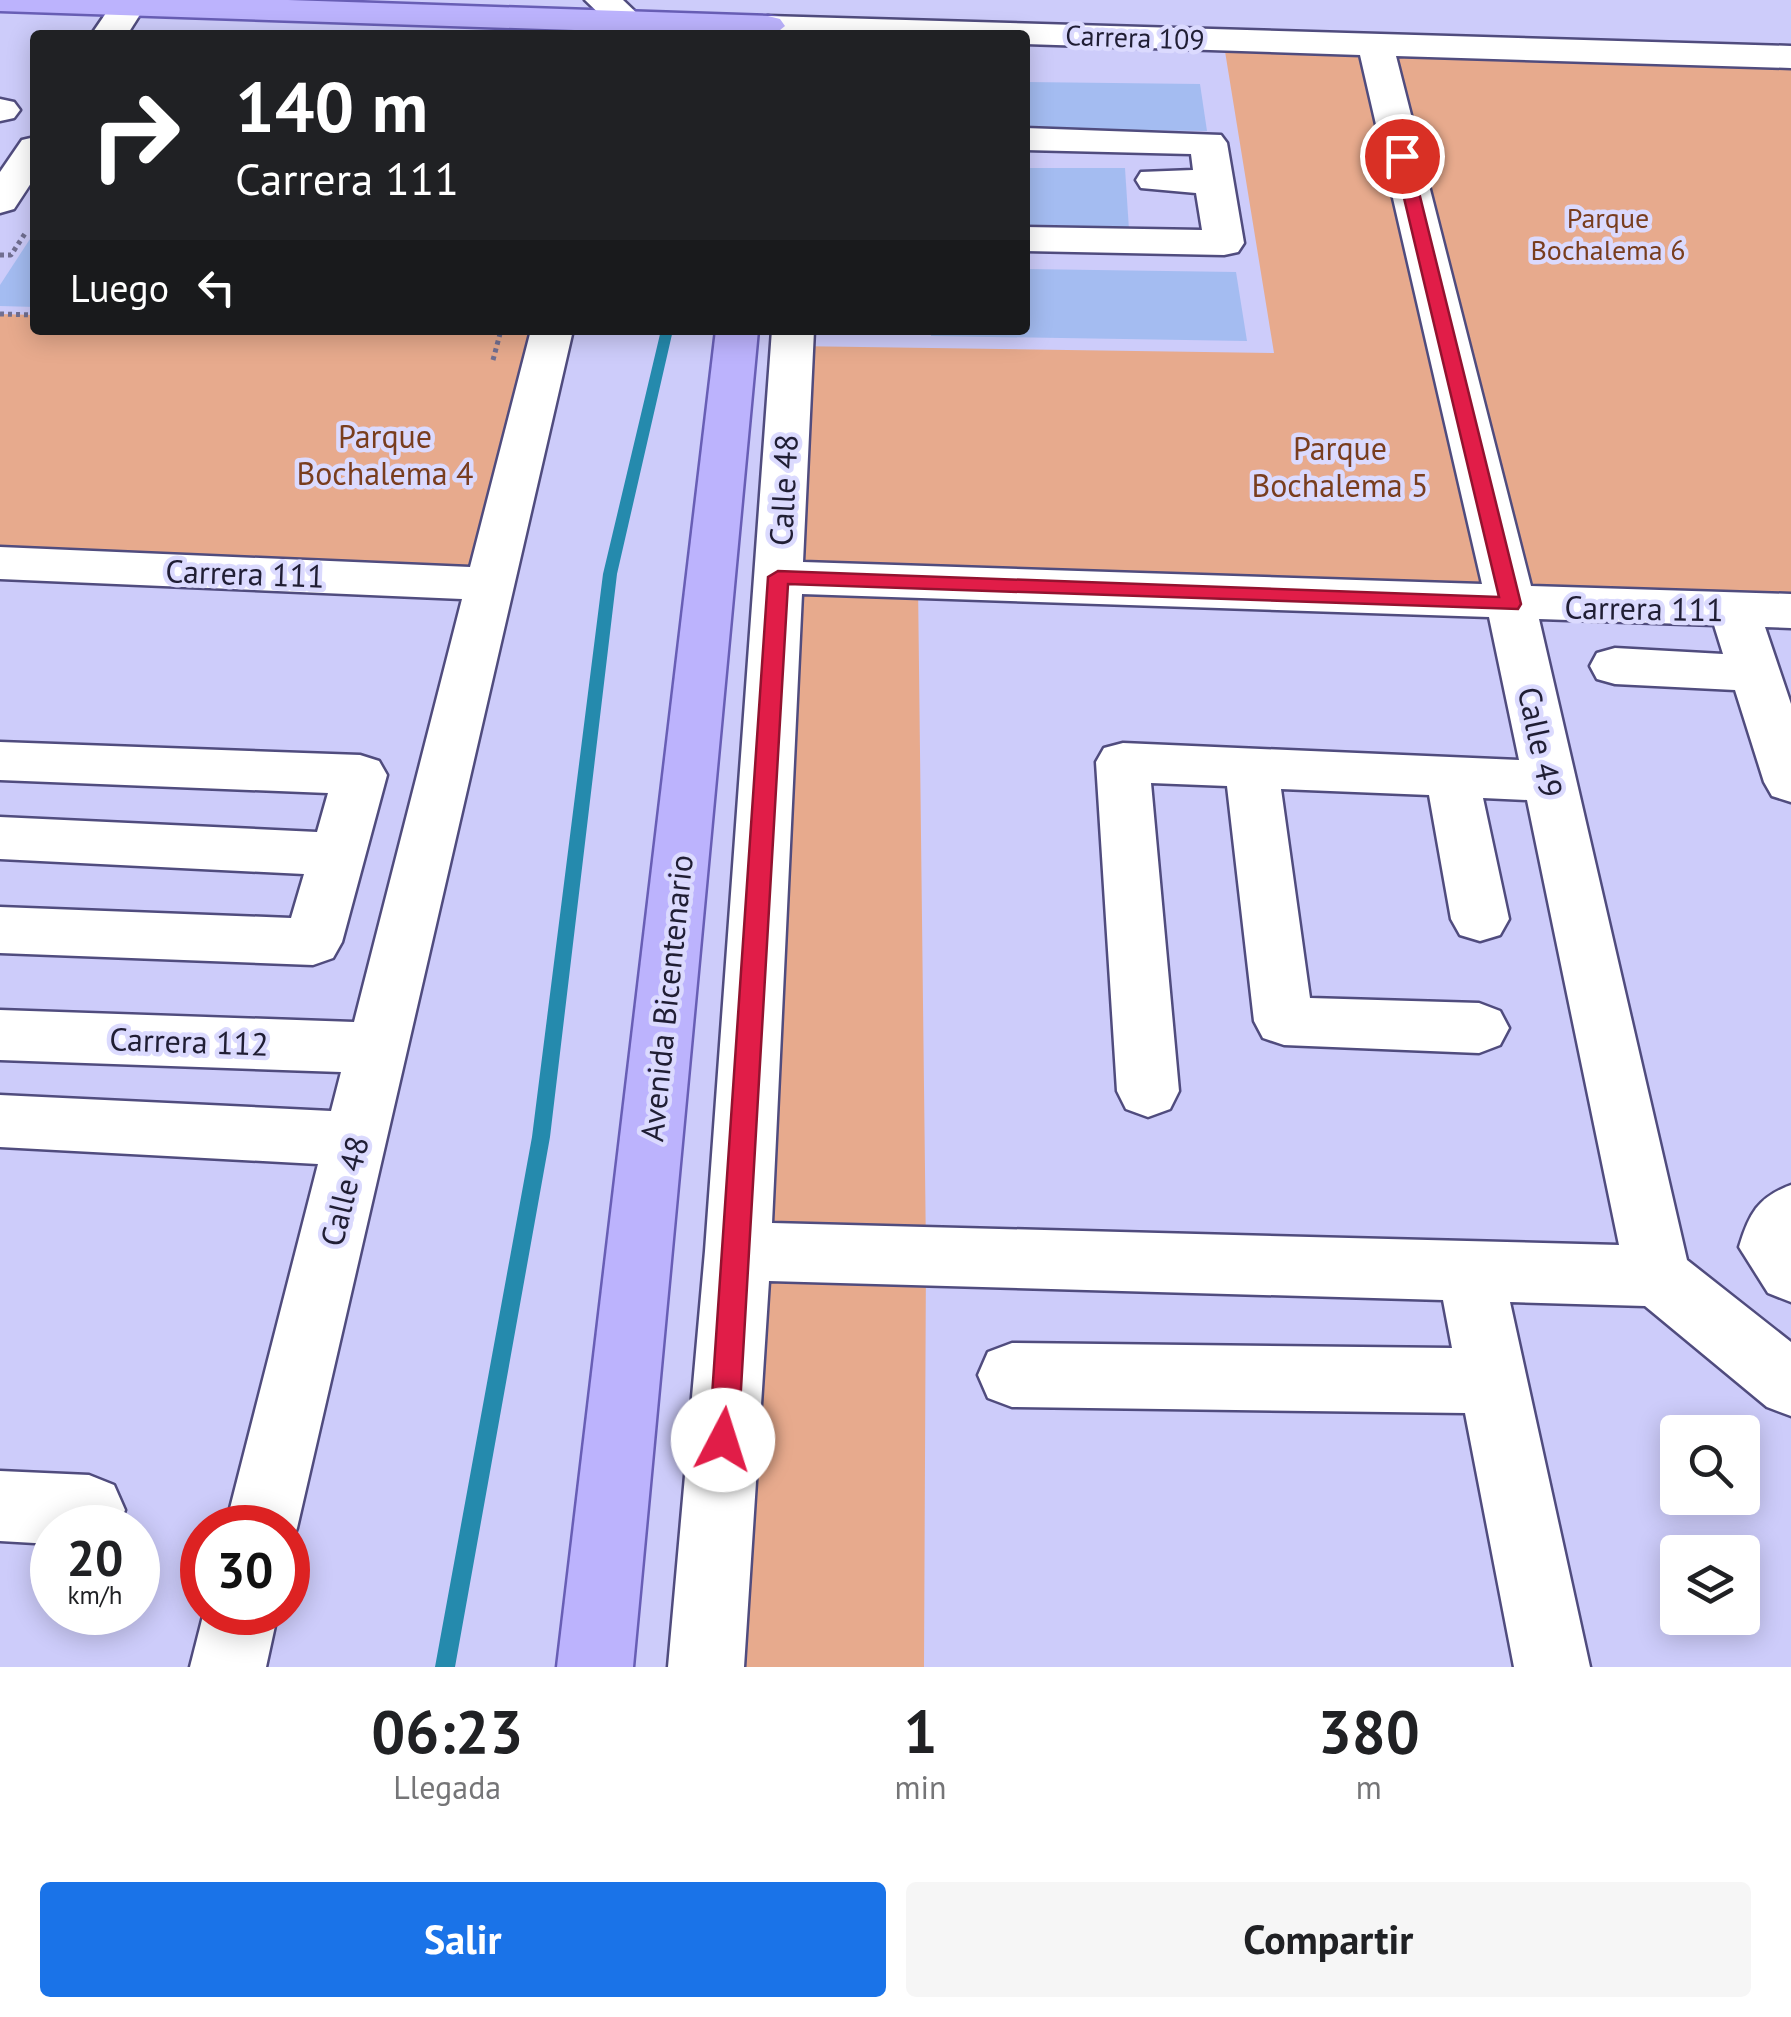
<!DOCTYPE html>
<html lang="es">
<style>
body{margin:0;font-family:"PT Sans",sans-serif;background:#f6f6f6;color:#202124;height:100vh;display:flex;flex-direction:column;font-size:38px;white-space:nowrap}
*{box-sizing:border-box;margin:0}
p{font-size:32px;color:#757577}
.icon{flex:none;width:55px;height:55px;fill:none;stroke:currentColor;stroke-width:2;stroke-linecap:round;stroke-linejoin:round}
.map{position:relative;height:1667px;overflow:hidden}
.details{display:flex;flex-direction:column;background:#fff;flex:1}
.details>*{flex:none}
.banner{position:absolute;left:30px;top:30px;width:1000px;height:305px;border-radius:10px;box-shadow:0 5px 25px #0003;background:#202124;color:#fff;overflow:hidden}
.controls{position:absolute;left:1660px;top:1415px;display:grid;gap:20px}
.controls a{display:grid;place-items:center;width:100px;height:100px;border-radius:10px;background:#fff;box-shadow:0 5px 25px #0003;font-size:50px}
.speed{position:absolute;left:30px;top:1505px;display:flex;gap:20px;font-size:50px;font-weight:700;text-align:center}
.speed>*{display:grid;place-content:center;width:130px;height:130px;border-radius:50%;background:#fff;box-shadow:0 5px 25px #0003;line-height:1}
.speed small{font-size:25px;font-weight:400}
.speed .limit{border:15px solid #d22;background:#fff;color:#111}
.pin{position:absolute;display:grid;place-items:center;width:85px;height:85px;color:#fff;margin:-42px;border:5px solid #fff;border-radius:50%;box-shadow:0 2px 10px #0007}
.me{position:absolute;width:110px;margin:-55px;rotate:5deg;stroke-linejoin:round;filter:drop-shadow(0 0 8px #0008)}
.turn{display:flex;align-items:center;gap:35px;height:210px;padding:0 40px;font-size:45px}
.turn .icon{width:130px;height:130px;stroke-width:2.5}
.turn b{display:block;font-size:70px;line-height:85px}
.then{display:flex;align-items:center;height:95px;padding:0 40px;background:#0003;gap:20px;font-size:38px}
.eta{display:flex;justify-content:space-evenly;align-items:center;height:170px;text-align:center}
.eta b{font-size:60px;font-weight:800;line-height:70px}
.cta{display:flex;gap:20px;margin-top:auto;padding:20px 40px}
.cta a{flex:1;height:115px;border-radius:10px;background:#1a73e8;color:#fff;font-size:40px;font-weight:800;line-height:115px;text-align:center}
.cta a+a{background:#f6f6f6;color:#202124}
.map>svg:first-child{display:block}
.green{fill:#e7aa8d}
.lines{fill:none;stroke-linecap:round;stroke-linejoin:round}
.stream{fill:#258aad;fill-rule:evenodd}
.building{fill:#a4bcf1}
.minor-casing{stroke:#504c7e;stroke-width:5}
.major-casing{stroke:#685eb5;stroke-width:5}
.path{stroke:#716f91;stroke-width:5;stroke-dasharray:4 4;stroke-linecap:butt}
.minor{fill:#fff;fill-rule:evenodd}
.major{fill:#bcb3fd;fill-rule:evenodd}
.route{fill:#e11d48;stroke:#92132f;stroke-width:2.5}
.labels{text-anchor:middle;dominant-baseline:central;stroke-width:9;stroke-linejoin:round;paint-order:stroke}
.far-street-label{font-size:28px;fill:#201e34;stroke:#dbdafe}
.far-park-label{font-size:28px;fill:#793d1e;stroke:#dbdafe}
.park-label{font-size:32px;fill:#793d1e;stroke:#dbdafe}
.street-label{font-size:32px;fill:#201e34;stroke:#dbdafe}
</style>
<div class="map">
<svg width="1791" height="1667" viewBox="0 0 1791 1667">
<rect width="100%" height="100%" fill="#cdccfa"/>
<g class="green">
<path d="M1223,39L1791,57V611L918,584L926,1254L924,1667H706L792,346L1274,353Z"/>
<path d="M0,314L35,315V330H552L490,584L0,563Z"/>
</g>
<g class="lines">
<path class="stream" d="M661,330H673L617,574L550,1137L455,1667H435L532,1137L603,574Z"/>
</g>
<g class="building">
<path d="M1025,82L1200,84L1207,131L1025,129Z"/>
<path d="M1025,168H1125L1129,230L1025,227Z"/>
<path d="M30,239H35V307L0,306V285Z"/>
<path d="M1025,269L1236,272L1247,341L931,336V330H1025Z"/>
</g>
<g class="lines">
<defs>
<g id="minor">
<path d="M115,0H143L146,5L127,35H91Z"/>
<path d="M585,0H623L645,21L642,35H606L610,24Z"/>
<path d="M768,16L1791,46V68L1396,56L1531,586L1791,594V628L1765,627L1791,704V802L1772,796L1764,782L1735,690L1615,684L1597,679L1590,666L1597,653L1615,648L1723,654L1714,625L1539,619L1687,1260L1791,1342V1416L1767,1407L1645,1306L1510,1302L1590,1667H1514L1465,1413L1012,1407L988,1398L978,1375L988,1352L1012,1343L1452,1348L1443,1300L769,1281L744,1667H668L705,1251L772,330H814L803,562L1482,584L1360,55L1025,44V35L756,33L751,26L756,19ZM802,594L1489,617L1519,760L1123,743L1104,748L1096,762L1117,1091L1126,1109L1148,1117L1170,1109L1179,1091L1151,783L1227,786L1254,1021L1263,1038L1284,1045L1479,1053L1500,1045L1509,1028L1500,1011L1479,1003L1310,998L1281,789L1429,795L1451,919L1460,935L1480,941L1500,935L1509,919L1483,798L1527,800L1619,1245L772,1223Z"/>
<path d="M0,99L14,102L20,110L14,118L0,121Z"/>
<path d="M1025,128L1221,135L1227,143L1244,243L1238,252L1224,255L1025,251V227L1202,230L1196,193L1141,188L1136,180L1141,172L1193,170L1191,154L1025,150Z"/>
<path d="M35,137V177L14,209L0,213V172L22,140Z"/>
<path d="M531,330H573L297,1528L288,1551V1528H225L318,1164L0,1147V1095L331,1111L341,1072L0,1060V1010L354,1022L462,599L0,579V547L470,567Z"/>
<path d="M0,742L360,755L379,761L387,775L342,942L333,958L313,965L0,953V907L291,918L304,874L0,859V817L317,832L328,793L0,780Z"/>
<path d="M1791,1185V1302L1768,1293L1739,1247C1749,1214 1758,1197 1791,1185Z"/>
<path d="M0,1471L89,1475L114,1485L125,1510L118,1528H52V1544L0,1541Z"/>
<path d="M204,1612H278L266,1667H190Z"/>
</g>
<g id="major">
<path d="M0,0H288L768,16L780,19L785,26L774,35H723L0,11Z"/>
<path d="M716,330H758L633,1667H557Z"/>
</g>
</defs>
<use href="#minor" class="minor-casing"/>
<use href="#major" class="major-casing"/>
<g class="path">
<path d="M0,255H11L26,232"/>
<path d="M0,314L35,315"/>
<path d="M493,360L501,330"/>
</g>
<use href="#minor" class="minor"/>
<use href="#major" class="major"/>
</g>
<path class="route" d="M1396,153L1410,156L1521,604L1518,609L788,584L738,1440L733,1450L723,1454L713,1450L709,1440L768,577L778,571L1499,597L1394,156Z"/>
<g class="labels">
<g class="far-street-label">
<text transform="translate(1135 37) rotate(2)">Carrera 109</text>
</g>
<g class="far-park-label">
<text x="1608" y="217">Parque<tspan x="1608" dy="32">Bochalema 6</tspan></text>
</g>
<g class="park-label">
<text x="385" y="436">Parque<tspan x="385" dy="37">Bochalema 4</tspan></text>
<text x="1340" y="448">Parque<tspan x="1340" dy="37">Bochalema 5</tspan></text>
</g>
<g class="street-label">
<text transform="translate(783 490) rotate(-87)">Calle 48</text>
<text transform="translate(245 573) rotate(2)">Carrera 111</text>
<text transform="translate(1644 608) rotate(1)">Carrera 111</text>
<text transform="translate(1541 742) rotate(78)">Calle 49</text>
<text transform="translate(666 998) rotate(-84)">Avenida Bicentenario</text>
<text transform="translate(189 1041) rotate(2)">Carrera 112</text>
<text transform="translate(344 1191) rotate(-76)">Calle 48</text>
</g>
</g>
</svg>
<div class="controls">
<a><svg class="icon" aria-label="search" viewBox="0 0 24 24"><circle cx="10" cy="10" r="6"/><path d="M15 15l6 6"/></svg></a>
<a><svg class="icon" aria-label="layers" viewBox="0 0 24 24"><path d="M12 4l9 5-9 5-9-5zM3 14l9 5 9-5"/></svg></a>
</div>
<div class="speed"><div>20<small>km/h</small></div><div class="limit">30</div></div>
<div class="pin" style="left:1402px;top:156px;background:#d93025"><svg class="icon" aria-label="arrive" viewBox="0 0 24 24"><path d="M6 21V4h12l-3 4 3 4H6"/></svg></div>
<svg class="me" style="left:723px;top:1440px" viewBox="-20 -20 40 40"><circle r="19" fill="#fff"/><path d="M0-13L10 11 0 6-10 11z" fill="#e11d48"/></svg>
<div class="banner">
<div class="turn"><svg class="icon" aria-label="right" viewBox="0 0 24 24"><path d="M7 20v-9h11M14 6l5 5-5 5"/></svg><div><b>140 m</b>Carrera 111</div></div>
<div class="then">Luego<svg class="icon" aria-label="left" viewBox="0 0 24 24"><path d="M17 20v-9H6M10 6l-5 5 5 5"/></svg></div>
</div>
</div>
<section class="details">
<div class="eta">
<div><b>06:23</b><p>Llegada</p></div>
<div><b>1</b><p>min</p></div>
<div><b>380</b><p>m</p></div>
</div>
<div class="cta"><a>Salir</a><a>Compartir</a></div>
</section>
